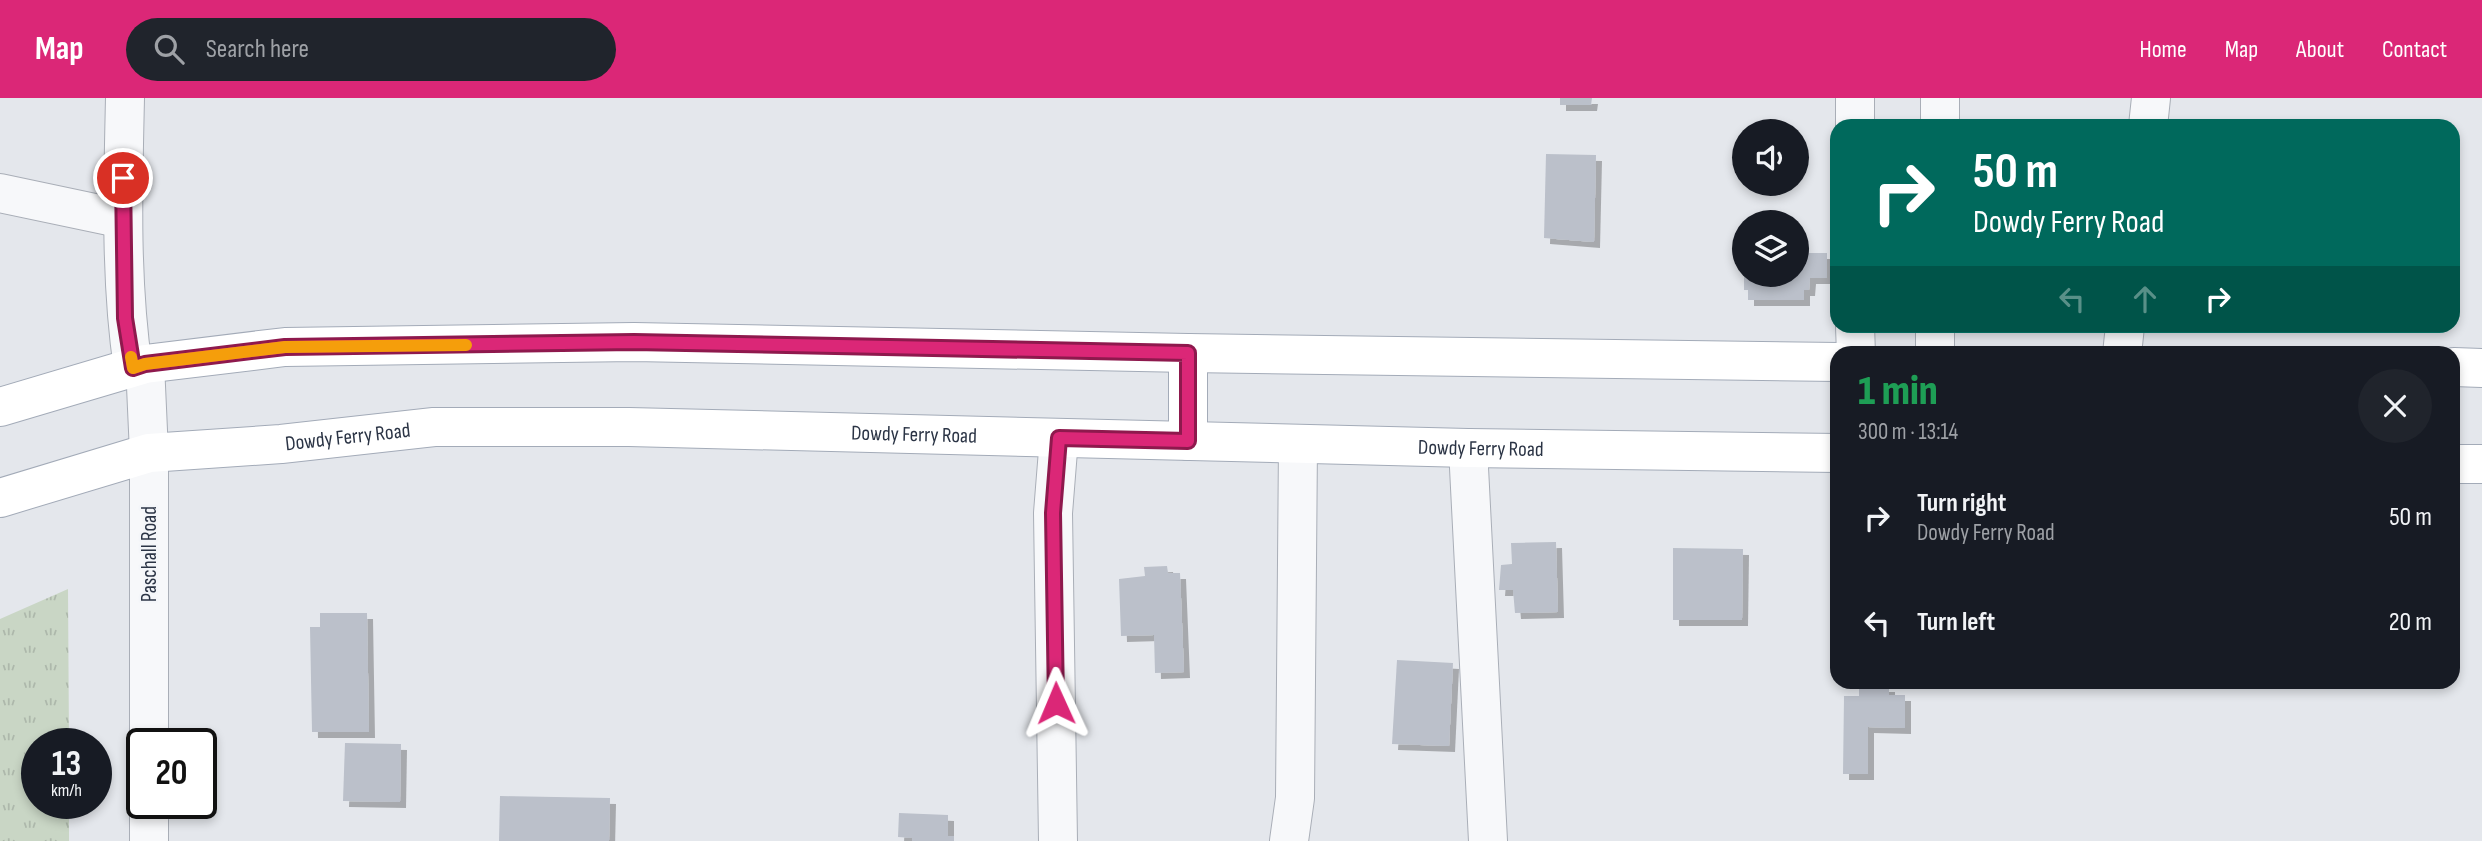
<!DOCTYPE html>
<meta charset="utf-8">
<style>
body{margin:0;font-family:"Sofia Sans Condensed",sans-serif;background:#20242c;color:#f1f3f6;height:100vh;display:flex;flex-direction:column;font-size:26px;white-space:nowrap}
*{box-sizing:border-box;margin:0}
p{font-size:23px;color:#9ea1a6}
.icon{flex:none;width:38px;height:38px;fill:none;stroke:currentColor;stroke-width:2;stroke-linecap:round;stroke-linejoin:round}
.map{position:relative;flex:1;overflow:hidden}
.details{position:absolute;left:1830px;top:248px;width:630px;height:343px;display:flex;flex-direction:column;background:#171b24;border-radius:21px;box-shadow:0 4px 10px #0003}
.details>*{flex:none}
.hud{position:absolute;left:1830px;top:21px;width:630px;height:214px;border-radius:21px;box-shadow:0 4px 10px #0003;background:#00695c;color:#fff;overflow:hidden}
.buttons{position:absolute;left:1732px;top:21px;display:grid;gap:14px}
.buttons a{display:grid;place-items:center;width:77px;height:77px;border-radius:50%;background:#171b24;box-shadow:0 4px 10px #0003;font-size:35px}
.speed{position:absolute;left:21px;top:630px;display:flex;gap:14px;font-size:35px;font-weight:700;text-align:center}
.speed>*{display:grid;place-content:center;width:91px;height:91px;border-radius:50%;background:#171b24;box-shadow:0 4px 10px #0003;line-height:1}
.speed small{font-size:18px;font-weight:400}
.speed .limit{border:4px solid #111;border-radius:10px;background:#fff;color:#111}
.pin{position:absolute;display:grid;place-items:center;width:60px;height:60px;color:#fff;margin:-30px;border:4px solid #fff;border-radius:50%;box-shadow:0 2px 7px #0007}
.me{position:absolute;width:77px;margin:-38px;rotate:359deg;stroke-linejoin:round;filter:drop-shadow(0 0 5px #0008)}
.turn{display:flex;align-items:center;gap:24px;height:147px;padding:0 28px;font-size:32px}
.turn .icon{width:91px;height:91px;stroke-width:2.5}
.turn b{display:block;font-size:49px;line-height:60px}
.lanes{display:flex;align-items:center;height:66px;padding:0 28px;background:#0003;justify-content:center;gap:35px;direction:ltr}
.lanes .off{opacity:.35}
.round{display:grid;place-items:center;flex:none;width:74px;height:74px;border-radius:37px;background:#20242c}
.summary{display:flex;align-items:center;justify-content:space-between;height:119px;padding:0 28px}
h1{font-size:42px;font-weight:800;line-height:52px;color:#1e9e55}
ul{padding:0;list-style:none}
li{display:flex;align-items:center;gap:21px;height:105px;padding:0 28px}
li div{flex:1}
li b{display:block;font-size:26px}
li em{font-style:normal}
header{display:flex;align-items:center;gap:42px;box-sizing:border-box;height:98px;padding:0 35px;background:#db2777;color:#fff}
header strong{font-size:33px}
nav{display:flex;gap:38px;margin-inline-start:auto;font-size:24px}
.search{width:490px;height:63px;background:#20242c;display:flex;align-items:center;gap:18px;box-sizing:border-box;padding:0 24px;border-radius:38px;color:#9ea1a6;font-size:26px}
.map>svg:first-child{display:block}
.park{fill:url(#park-tufts)}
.building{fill:#bbc0ca;filter:url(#shadow)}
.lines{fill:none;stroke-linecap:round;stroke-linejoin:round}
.minor-casing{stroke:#a9aeb7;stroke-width:40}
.major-casing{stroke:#a3abb8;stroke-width:40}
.minor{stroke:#f7f8fa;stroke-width:38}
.major{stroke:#fff;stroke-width:38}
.route-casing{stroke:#8e194d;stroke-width:18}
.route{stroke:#db2777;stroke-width:12}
.slow{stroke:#f59e0b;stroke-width:12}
.labels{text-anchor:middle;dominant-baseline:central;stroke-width:5;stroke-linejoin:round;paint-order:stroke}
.street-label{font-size:21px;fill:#2b3445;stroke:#f4f6f9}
</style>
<header>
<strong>Map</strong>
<div class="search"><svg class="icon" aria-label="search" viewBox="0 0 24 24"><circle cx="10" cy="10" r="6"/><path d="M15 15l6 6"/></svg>Search here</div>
<nav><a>Home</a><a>Map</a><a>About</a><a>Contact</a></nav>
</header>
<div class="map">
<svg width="2482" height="743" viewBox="0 0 2482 743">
<defs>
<pattern id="park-tufts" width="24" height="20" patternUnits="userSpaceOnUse" patternTransform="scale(1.75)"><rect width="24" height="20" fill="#c9d6c5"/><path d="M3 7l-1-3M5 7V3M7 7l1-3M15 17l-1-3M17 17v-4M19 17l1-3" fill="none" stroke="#adb8ab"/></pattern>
<filter id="shadow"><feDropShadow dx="6" dy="6" stdDeviation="0" flood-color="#0004"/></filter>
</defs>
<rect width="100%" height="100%" fill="#e4e7ec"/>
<path class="park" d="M68,491L69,646H37V705H69V743H0V521Z"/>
<g class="building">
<path d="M1560,0H1592L1591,7H1560Z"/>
<path d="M1546,56L1596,57L1594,144L1544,140Z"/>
<path d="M1797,149H1809V155H1827V180H1810L1809,192H1804V202H1748V192H1744V177H1797Z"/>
<path d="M1556,444L1558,514L1515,515L1513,492H1499L1501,467L1512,466L1511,445Z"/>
<path d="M1673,450L1743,451L1742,522H1673Z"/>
<path d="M1167,468L1168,475H1180L1184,574L1155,575L1154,537L1121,538L1119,481L1145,478L1144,469Z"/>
<path d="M320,515H367L369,634H312L310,529H320Z"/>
<path d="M1397,562L1453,565L1449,648L1392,646Z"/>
<path d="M1859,588H1889V597H1905V630L1868,629V676H1843L1844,598H1859Z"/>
<path d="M345,645L401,646L400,704L343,703Z"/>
<path d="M500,698L610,700L609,743H499Z"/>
<path d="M899,715L948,717V738H954V743H912V740L898,739Z"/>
</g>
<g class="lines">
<defs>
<g id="minor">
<path d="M125,0C123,90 120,181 133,270"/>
<path d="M1855,28V0"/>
<path d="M1940,28V0"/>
<path d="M2148,28L2151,0"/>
<path d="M0,95L123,121"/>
<path d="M1855,228L1856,256"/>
<path d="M1935,256V228"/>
<path d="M2122,256L2125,228"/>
<path d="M145,266L149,355V646"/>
<path d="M1468,350L1488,743"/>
<path d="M149,743V705"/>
<path d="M1058,743L1053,415L1059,340"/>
<path d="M1289,743L1295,700L1298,346"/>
</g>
<g id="major">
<path d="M1188,255V343"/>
<path d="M2454,269L2482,270"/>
<path d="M0,309L145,266L285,249L634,244L1188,255L1838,264"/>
<path d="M2454,366H2482"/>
<path id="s1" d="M0,400L149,355L281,346L434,329H629L1468,350L1838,355"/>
</g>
</defs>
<use href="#minor" class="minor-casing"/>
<use href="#major" class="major-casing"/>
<use href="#minor" class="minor"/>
<use href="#major" class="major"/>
</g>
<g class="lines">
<defs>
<path id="route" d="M123,80L125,220L133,270L145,266L285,249L634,244L1188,255V343L1059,340L1053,415L1056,605"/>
</defs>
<use href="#route" class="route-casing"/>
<use href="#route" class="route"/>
<path class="slow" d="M131,259L133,270L145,266L285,249L466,247"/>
</g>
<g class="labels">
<g class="street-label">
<text stroke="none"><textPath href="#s1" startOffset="922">Dowdy Ferry Road</textPath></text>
<text stroke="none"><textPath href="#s1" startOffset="355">Dowdy Ferry Road</textPath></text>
<text stroke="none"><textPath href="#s1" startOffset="1489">Dowdy Ferry Road</textPath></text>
<text transform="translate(149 456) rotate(-90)">Paschall Road</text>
</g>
</g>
</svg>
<div class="buttons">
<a><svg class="icon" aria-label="sound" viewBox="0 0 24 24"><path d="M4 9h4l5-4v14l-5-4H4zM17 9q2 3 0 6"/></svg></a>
<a><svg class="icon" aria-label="layers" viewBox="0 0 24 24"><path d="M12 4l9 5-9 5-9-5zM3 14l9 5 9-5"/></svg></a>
</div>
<div class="speed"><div>13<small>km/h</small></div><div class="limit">20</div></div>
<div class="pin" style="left:123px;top:80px;background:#d93025"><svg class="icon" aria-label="arrive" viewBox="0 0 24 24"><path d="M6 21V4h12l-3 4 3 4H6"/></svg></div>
<svg class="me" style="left:1056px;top:605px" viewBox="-20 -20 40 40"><path d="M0-17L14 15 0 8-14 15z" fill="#db2777" stroke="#fff" stroke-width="4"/></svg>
<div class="hud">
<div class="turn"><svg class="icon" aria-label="right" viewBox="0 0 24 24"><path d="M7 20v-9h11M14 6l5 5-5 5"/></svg><div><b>50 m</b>Dowdy Ferry Road</div></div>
<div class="lanes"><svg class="icon off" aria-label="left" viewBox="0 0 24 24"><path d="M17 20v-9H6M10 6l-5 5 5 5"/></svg><svg class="icon off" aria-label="ahead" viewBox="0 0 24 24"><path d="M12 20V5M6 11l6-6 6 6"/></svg><svg class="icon" aria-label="right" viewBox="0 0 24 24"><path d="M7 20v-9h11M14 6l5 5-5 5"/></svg></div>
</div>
<section class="details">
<div class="summary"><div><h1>1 min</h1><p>300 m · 13:14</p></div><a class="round"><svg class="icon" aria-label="close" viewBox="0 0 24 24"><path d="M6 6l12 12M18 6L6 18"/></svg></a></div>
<ul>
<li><svg class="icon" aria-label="right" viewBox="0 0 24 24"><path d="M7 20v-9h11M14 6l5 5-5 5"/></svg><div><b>Turn right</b><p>Dowdy Ferry Road</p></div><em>50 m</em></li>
<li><svg class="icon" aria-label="left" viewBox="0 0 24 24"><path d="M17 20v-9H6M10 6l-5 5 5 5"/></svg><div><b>Turn left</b></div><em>20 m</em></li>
</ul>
</section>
</div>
